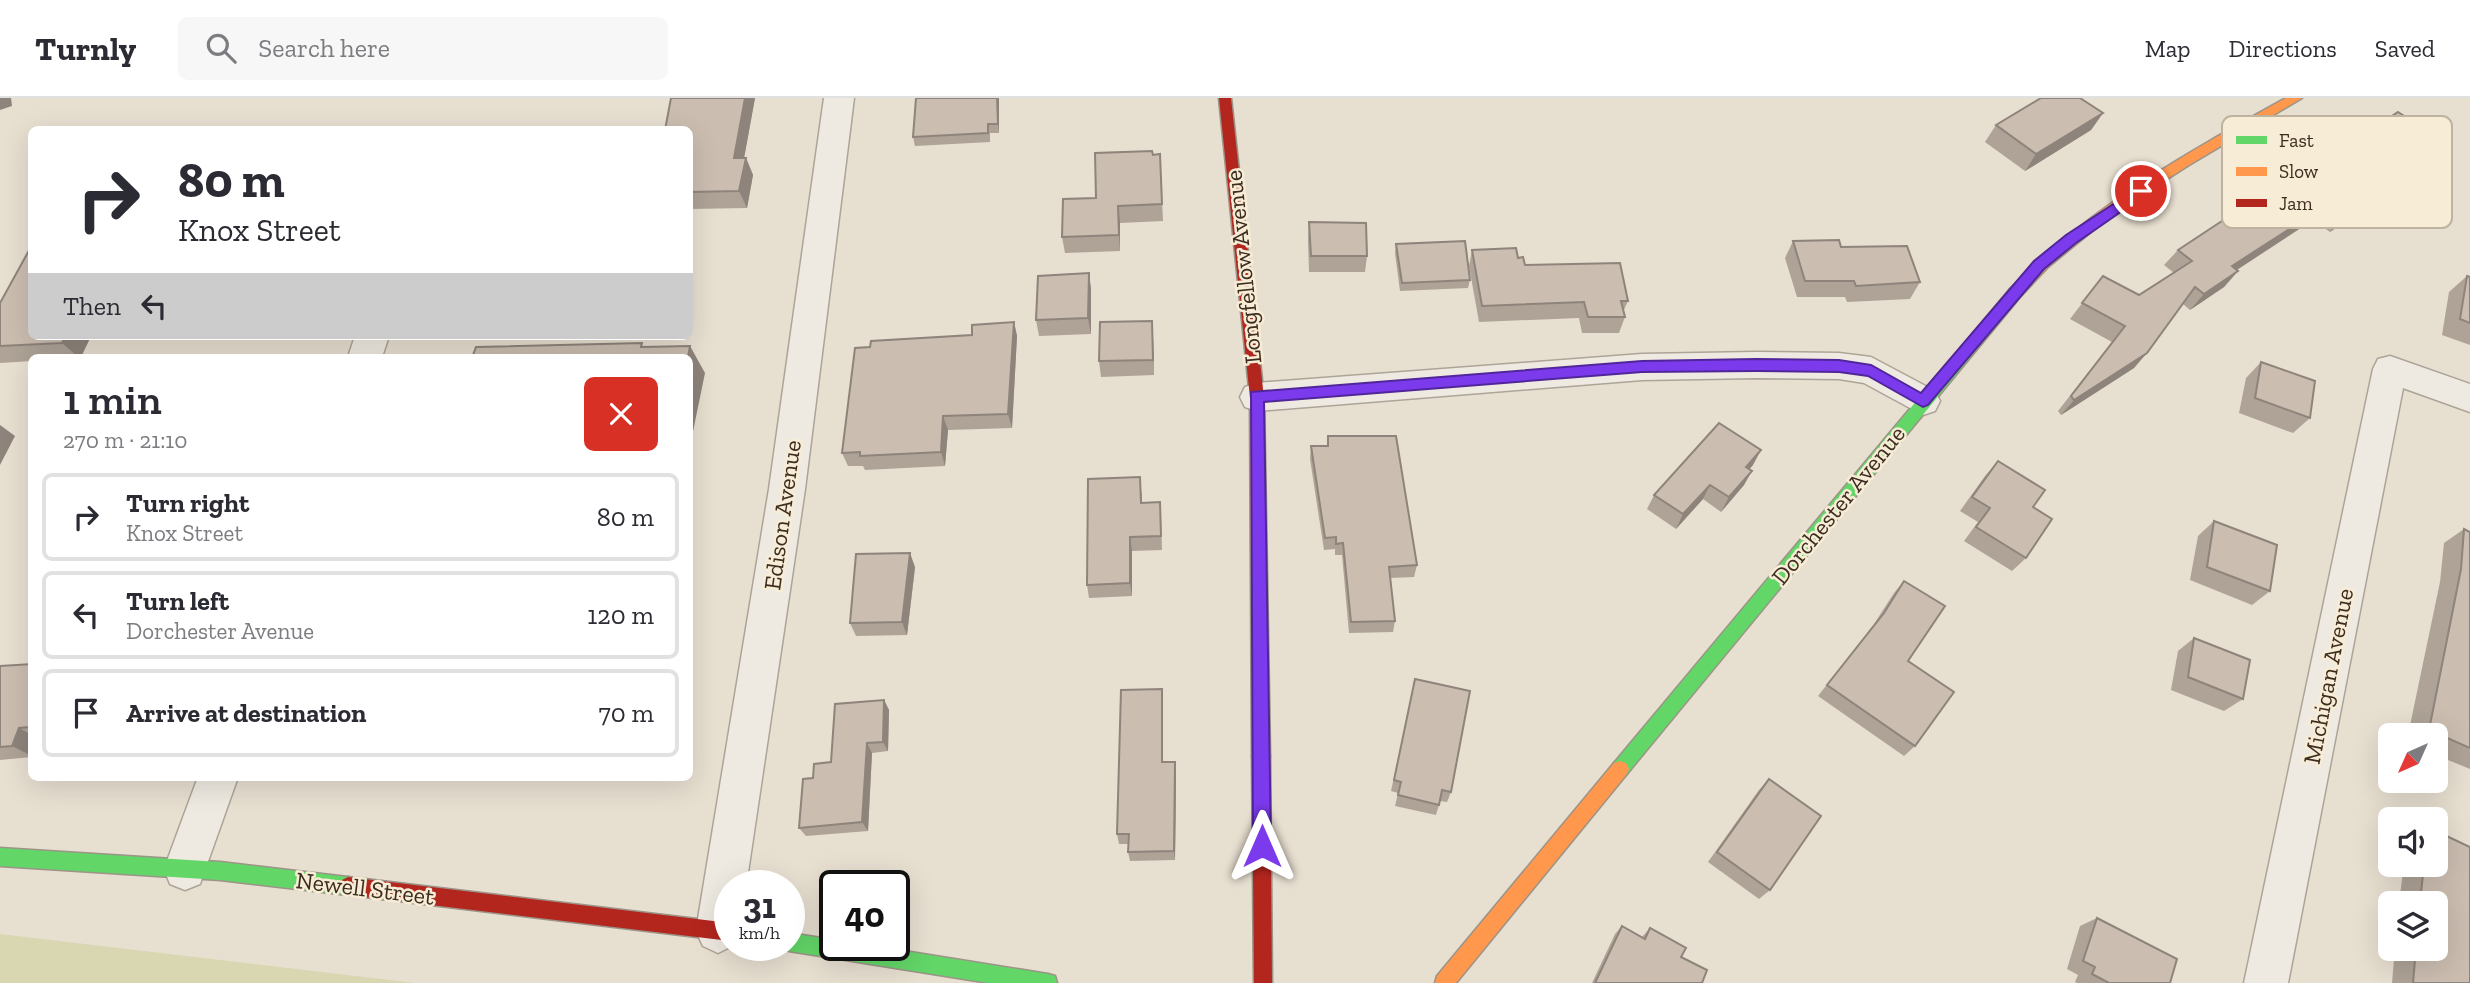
<!DOCTYPE html>
<meta charset="utf-8">
<style>
body{margin:0;font-family:"Zilla Slab",serif;background:#f7f7f7;color:#2b2b33;height:100vh;display:flex;flex-direction:column;font-size:26px;white-space:nowrap}
*{box-sizing:border-box;margin:0}
p{font-size:23px;color:#7c7c81}
.icon{flex:none;width:38px;height:38px;fill:none;stroke:currentColor;stroke-width:2;stroke-linecap:round;stroke-linejoin:round}
.map{position:relative;flex:1;overflow:hidden}
.panel{position:absolute;left:28px;top:256px;width:665px;height:427px;display:flex;flex-direction:column;background:#fff;border-radius:10px;box-shadow:0 7px 28px #0002}
.panel>*{flex:none}
.guide{position:absolute;left:28px;top:28px;width:665px;height:214px;border-radius:10px;box-shadow:0 7px 28px #0002;background:#fff;color:#2b2b33;overflow:hidden}
.needle{width:46px;rotate:225deg}
.controls{position:absolute;left:2378px;top:625px;display:grid;gap:14px}
.controls a{display:grid;place-items:center;width:70px;height:70px;border-radius:10px;background:#fff;box-shadow:0 7px 28px #0002;font-size:35px}
.speed{position:absolute;left:714px;top:772px;display:flex;gap:14px;font-size:35px;font-weight:700;text-align:center}
.speed>*{display:grid;place-content:center;width:91px;height:91px;border-radius:50%;background:#fff;box-shadow:0 7px 28px #0002;line-height:1}
.speed small{font-size:18px;font-weight:400}
.speed .limit{border:4px solid #111;border-radius:10px;background:#fff;color:#111}
.pin{position:absolute;display:grid;place-items:center;width:60px;height:60px;color:#fff;margin:-30px;border:4px solid #fff;border-radius:50%;box-shadow:0 2px 7px #0007}
.me{position:absolute;width:77px;margin:-38px;rotate:0deg;stroke-linejoin:round;filter:drop-shadow(0 0 5px #0008)}
.turn{display:flex;align-items:center;gap:24px;height:147px;padding:0 35px;font-size:32px}
.turn .icon{width:91px;height:91px;stroke-width:2.5}
.turn b{display:block;font-size:49px;line-height:60px}
.then{display:flex;align-items:center;height:66px;padding:0 35px;background:#0003;gap:14px;font-size:26px}
.round{display:grid;place-items:center;flex:none;width:74px;height:74px;border-radius:10px;background:#f7f7f7}
.summary{display:flex;align-items:center;justify-content:space-between;height:119px;padding:0 35px}
h1{font-size:42px;font-weight:600;line-height:52px}
ul{padding:0;list-style:none}
li{display:flex;align-items:center;gap:21px;height:88px;margin:0 14px 10px;padding:0 21px;border:4px solid #e1e1e2;border-radius:10px}
li div{flex:1}
li b{display:block;font-size:26px}
li em{font-style:normal}
header{display:flex;align-items:center;gap:42px;box-sizing:border-box;height:98px;padding:0 35px;background:#fff;border-bottom:2px solid #e1e1e2}
header strong{font-size:33px}
nav{display:flex;gap:38px;margin-inline-start:auto;font-size:24px}
.search{width:490px;height:63px;background:#f7f7f7;display:flex;align-items:center;gap:18px;box-sizing:border-box;padding:0 24px;border-radius:10px;color:#7c7c81;font-size:26px}
.map>svg:first-child{display:block}
.green{fill:#d8d7b2}
.lines{fill:none;stroke-linecap:round;stroke-linejoin:round}
.street-casing{stroke:#ada498;stroke-width:3}
.fast-casing{stroke:#9c9488;stroke-width:3}
.slow-casing{stroke:#9c9488;stroke-width:3}
.jam-casing{stroke:#9c9488;stroke-width:3}
.street{fill:#efeae1;fill-rule:evenodd}
.fast{fill:#63d668;fill-rule:evenodd}
.slow{fill:#ff974d;fill-rule:evenodd}
.jam{fill:#b3261e;fill-rule:evenodd}
.wall{fill:#afa397}
.shaded-wall{fill:#8e847b}
.building{fill:#cbbdb0;stroke:#8e847b;stroke-width:2}
.route{fill:#7c3aed;stroke:#51269a;stroke-width:2}
.labels{text-anchor:middle;dominant-baseline:central;stroke-width:5;stroke-linejoin:round;paint-order:stroke}
.street-label{font-size:24px;fill:#3d2c1f;stroke:#f7edd6}
.key{fill:#f7edd6;stroke:#bfb39f;stroke-width:2}
.key-label{font-size:19px;fill:#3d2c1f}
</style>
<header>
<strong>Turnly</strong>
<div class="search"><svg class="icon" aria-label="search" viewBox="0 0 24 24"><circle cx="10" cy="10" r="6"/><path d="M15 15l6 6"/></svg>Search here</div>
<nav><a>Map</a><a>Directions</a><a>Saved</a></nav>
</header>
<div class="map">
<svg width="2470" height="885" viewBox="0 0 2470 885">
<rect width="100%" height="100%" fill="#e7dfd0"/>
<path class="green" d="M0,836L415,885H0Z"/>
<g class="lines">
<defs>
<g id="street">
<path d="M824,0H854L805,391L746,788H730V847H734L718,855L703,848L696,833L769,391Z"/>
<path d="M355,238H389L382,259H348Z"/>
<path d="M1756,254L1839,255L1871,259L1935,293L1940,303L1935,313L1923,317L1864,285L1839,281L1756,280L1642,282L1257,313L1245,309L1240,299L1245,289L1257,285L1642,256Z"/>
<path d="M2390,258L2470,286V314L2403,290L2288,885H2244L2373,271L2378,261Z"/>
<path d="M198,679H238L200,786L185,792L170,786L164,771Z"/>
</g>
<g id="fast">
<path d="M2015,190L2020,191L2022,195L2020,199L1626,677L1620,679L1614,677L1611,671L1614,665L2010,191Z"/>
<path d="M0,750L220,764L348,779L354,782L357,788L354,794L348,797L220,782L0,768Z"/>
<path d="M789,835L835,842V847H867L1048,876L1055,878L1057,885H989L789,853L781,847H789Z"/>
</g>
<g id="slow">
<path d="M2286,0H2302L2189,67L2114,115L2048,169L2020,199H2010L2008,195L2010,191C2089,109 2187,55 2286,0Z"/>
<path d="M1257,294L1264,300L1270,658L1267,664L1261,666L1255,664L1252,658L1250,300Z"/>
<path d="M1620,663L1626,665L1629,671L1626,677L1456,885H1435L1437,878L1614,665Z"/>
</g>
<g id="jam">
<path d="M1219,0H1231L1264,300L1257,306L1250,300Z"/>
<path d="M1261,650L1267,652L1270,658L1272,885H1254L1252,658L1255,652Z"/>
<path d="M348,779L730,825V843L348,797L342,794L339,788L342,782Z"/>
</g>
</defs>
<use href="#street" class="street-casing"/>
<use href="#fast" class="fast-casing"/>
<use href="#slow" class="slow-casing"/>
<use href="#jam" class="jam-casing"/>
<use href="#street" class="street"/>
<use href="#fast" class="fast"/>
<use href="#slow" class="slow"/>
<use href="#jam" class="jam"/>
</g>
<g class="wall">
<path d="M671,0H755L744,60H746L753,77L747,110L690,111V32Z"/>
<path d="M916,0H999V35H990V44L915,48L913,39Z"/>
<path d="M2103,15L2091,32L2025,73L1985,44L1996,27Z"/>
<path d="M2444,43L2428,59L2375,96L2376,97L2360,113L2330,134L2313,122L2237,172L2238,173L2224,189L2190,212L2183,206L2134,270L2061,317L2058,313L2112,244L2070,221L2103,178L2139,197L2174,175L2164,167L2178,152L2331,59Z"/>
<path d="M1160,56L1163,123L1120,125V153L1065,155L1062,139L1096,100L1153,57Z"/>
<path d="M1309,124L1367,158L1365,174H1309L1308,141Z"/>
<path d="M1793,143L1841,149L1920,184L1910,201L1847,204L1845,199H1797L1785,160Z"/>
<path d="M1396,146L1470,182L1468,190L1400,193L1395,155Z"/>
<path d="M1472,152L1518,160L1525,167L1628,203L1623,214L1625,219L1619,235H1582L1579,220L1479,224L1469,168Z"/>
<path d="M1089,175L1091,191V236L1039,238L1036,222Z"/>
<path d="M2467,178L2470,179V247L2442,237L2449,194Z"/>
<path d="M0,205L32,238H91L81,259H32V263L0,265Z"/>
<path d="M1014,224L1017,238L1012,330L948,332L945,368L865,372L863,368H848L842,355L870,249L972,237Z"/>
<path d="M1153,239L1154,277L1101,279L1099,263Z"/>
<path d="M2261,264L2310,320L2293,335L2239,315L2246,280Z"/>
<path d="M1328,338L1417,467L1414,479L1390,480L1395,523L1393,534L1349,535L1342,457H1335V451L1324,452L1310,361L1311,348H1327Z"/>
<path d="M1998,363L2033,409L2026,460L2012,473L1964,443L1978,424L1960,413L1985,378Z"/>
<path d="M1753,367L1749,371L1744,387L1721,414L1703,401L1676,431L1647,411L1654,397Z"/>
<path d="M1142,393V405L1161,418L1162,452L1132,453V498L1089,500L1087,487Z"/>
<path d="M2214,423L2270,493L2252,507L2190,482L2198,438Z"/>
<path d="M2464,431L2470,434V671L2436,657V637H2408L2440,484L2444,445Z"/>
<path d="M915,469L907,537L856,538L850,525Z"/>
<path d="M1904,483L1908,563L1915,648L1904,658L1818,598L1874,526L1894,495Z"/>
<path d="M2194,540L2243,601L2224,613L2171,592L2178,553Z"/>
<path d="M32,566V659L0,662V568Z"/>
<path d="M1415,581L1451,694L1447,704L1440,703L1436,717L1395,708L1398,695L1391,693Z"/>
<path d="M884,602L889,612L888,653L872,655L868,733L806,738L799,730L813,680L831,664Z"/>
<path d="M1163,602V664H1175L1176,674L1175,762L1130,763L1128,754V746H1119L1117,736Z"/>
<path d="M1769,681L1770,792L1759,801L1708,764L1759,692Z"/>
<path d="M2404,766H2436L2470,885H2392L2395,850H2436V805H2399Z"/>
<path d="M2097,820L2170,885H2077L2075,884L2078,877L2067,871L2080,828Z"/>
<path d="M1622,828L1642,839L1650,830L1681,859L1702,885H1592L1615,836Z"/>
</g>
<g class="shaded-wall">
<path d="M0,0H11L12,8L0,12Z"/>
<path d="M745,0H755L741,77L734,60Z"/>
<path d="M997,0H999V35L998,26Z"/>
<path d="M2103,15L2091,32L2025,73L2036,56Z"/>
<path d="M2444,43L2428,59L2355,109L2371,93Z"/>
<path d="M746,60L753,77L747,110L739,93Z"/>
<path d="M2376,97L2360,113L2330,134L2345,118Z"/>
<path d="M2328,106L2313,122L2218,184L2232,168Z"/>
<path d="M1118,108L1120,125V153L1119,137Z"/>
<path d="M2238,173L2224,189L2190,212L2204,196Z"/>
<path d="M1089,175L1091,191V236L1088,220Z"/>
<path d="M1152,223L1153,239L1154,277L1153,262Z"/>
<path d="M1014,224L1017,238L1012,330L1008,316Z"/>
<path d="M66,238H91L81,259H78L62,245Z"/>
<path d="M690,248L705,275L690,348V259H688Z"/>
<path d="M2147,255L2134,270L2061,317L2074,302Z"/>
<path d="M943,318L948,332L945,368L941,354Z"/>
<path d="M0,327L15,338L0,367Z"/>
<path d="M1761,352L1753,367L1738,384L1746,369Z"/>
<path d="M1752,373L1744,387L1721,414L1729,399Z"/>
<path d="M1710,387L1703,401L1676,431L1683,416Z"/>
<path d="M1130,439L1132,453V498L1130,485Z"/>
<path d="M910,455L915,469L907,537L902,524Z"/>
<path d="M1162,591L1163,602V674L1162,664Z"/>
<path d="M884,602L889,612L888,653L883,644Z"/>
<path d="M19,630L32,637V658L12,648Z"/>
<path d="M867,645L872,655L868,733L862,724Z"/>
<path d="M1175,664L1176,674L1175,762L1174,753Z"/>
</g>
<g class="building">
<path d="M671,0H745L734,60H746L739,93L690,94V32H665Z"/>
<path d="M916,0H997L998,26H988V35L913,39Z"/>
<path d="M2041,0H2080L2103,15L2036,56L1996,27Z"/>
<path d="M2398,14L2444,43L2371,93L2376,97L2345,118L2328,106L2232,168L2238,173L2204,196L2195,189L2147,255L2074,302L2071,298L2125,228L2082,205L2103,178L2139,197L2192,163L2178,152L2325,55L2331,59Z"/>
<path d="M1152,53L1153,57L1160,56L1162,106L1118,108L1119,137L1062,139L1063,101L1096,100L1095,55Z"/>
<path d="M1309,124L1366,125L1367,158H1311Z"/>
<path d="M1839,142L1841,149L1907,148L1920,184L1856,188L1854,183H1805L1793,143Z"/>
<path d="M1465,143L1470,182L1402,185L1396,146Z"/>
<path d="M32,147V238H66L62,245L0,248V205Z"/>
<path d="M1516,150L1518,160L1523,159L1525,167L1620,165L1628,203H1621L1625,219H1588L1584,204L1482,208L1472,152Z"/>
<path d="M1089,175L1088,220L1036,222L1038,178Z"/>
<path d="M2467,178L2470,179V225L2460,221Z"/>
<path d="M1152,223L1153,262L1099,263L1100,224Z"/>
<path d="M1014,224L1008,316L943,318L941,354L860,358V354L842,355L855,250L870,249L871,243L972,237V227Z"/>
<path d="M642,245L641,249L690,248L688,259H422L473,257L476,249Z"/>
<path d="M2261,264L2315,283L2310,320L2255,300Z"/>
<path d="M1719,325L1761,352L1746,369L1752,373L1729,399L1710,387L1683,416L1654,397Z"/>
<path d="M1328,338H1396L1417,467L1389,469L1395,523L1351,524L1343,445L1336,446V439L1325,440L1311,348H1328Z"/>
<path d="M1998,363L2045,392L2033,409L2052,421L2026,460L1976,429L1990,410L1972,399Z"/>
<path d="M1140,379L1141,405L1160,404L1161,438L1130,439V485L1087,487L1088,381Z"/>
<path d="M2214,423L2277,447L2270,493L2207,469Z"/>
<path d="M2464,431L2470,434V650L2429,632L2461,471Z"/>
<path d="M910,455L902,524L850,525L856,456Z"/>
<path d="M1904,483L1945,508L1908,563L1954,594L1915,648L1827,587L1884,515Z"/>
<path d="M2194,540L2250,562L2243,601L2188,579Z"/>
<path d="M32,566V624L29,629L19,630L12,648L0,649V568Z"/>
<path d="M1415,581L1470,593L1451,694L1442,692L1439,707L1398,697L1401,684L1394,682Z"/>
<path d="M1162,591V664H1175L1174,753L1128,754L1129,736H1117L1121,592Z"/>
<path d="M884,602L883,644L867,645L862,724L799,730L803,681L813,680L814,666L831,664L835,606Z"/>
<path d="M1769,681L1821,718L1770,792L1717,754Z"/>
<path d="M2436,733L2470,749V885H2413L2416,850H2436V805H2420L2424,766H2436Z"/>
<path d="M2097,820L2177,861L2170,885H2109L2092,876L2095,869L2083,863Z"/>
<path d="M1622,828L1645,841L1650,830L1686,850L1681,859L1707,872L1702,885H1595Z"/>
</g>
<path class="route" d="M2141,88L2147,93L2145,97L2076,145L2044,171L1928,307L1923,309L1868,278L1839,274L1756,273L1642,274L1264,304L1271,748L1268,754L1262,757L1255,754L1253,748L1251,294L1642,263L1756,261L1839,262L1871,267L1921,295L2034,163L2066,137Z"/>
<g class="labels">
<g class="street-label">
<text transform="translate(1243 169) rotate(-96)">Longfellow Avenue</text>
<text transform="translate(1838 407) rotate(-51)">Dorchester Avenue</text>
<text transform="translate(782 417) rotate(-82)">Edison Avenue</text>
<text transform="translate(2328 578) rotate(-79)">Michigan Avenue</text>
<text transform="translate(365 790) rotate(7)">Newell Street</text>
</g>
</g>
<rect x="2222" y="18" width="230" height="112" rx="10" class="key"/>
<rect x="2236" y="38" width="31" height="8" fill="#63d668"/>
<rect x="2236" y="69" width="31" height="9" fill="#ff974d"/>
<rect x="2236" y="101" width="31" height="8" fill="#b3261e"/>
<g class="key-label">
<text x="2279" y="49">Fast</text>
<text x="2279" y="80">Slow</text>
<text x="2279" y="112">Jam</text>
</g>
</svg>
<div class="controls">
<a><svg class="needle" viewBox="-14 -14 28 28"><path d="M0-13l5 13h-10z" fill="#e53935"/><path d="M0 13l5-13h-10z" fill="#7c7c81"/></svg></a>
<a><svg class="icon" aria-label="sound" viewBox="0 0 24 24"><path d="M4 9h4l5-4v14l-5-4H4zM17 9q2 3 0 6"/></svg></a>
<a><svg class="icon" aria-label="layers" viewBox="0 0 24 24"><path d="M12 4l9 5-9 5-9-5zM3 14l9 5 9-5"/></svg></a>
</div>
<div class="speed"><div>31<small>km/h</small></div><div class="limit">40</div></div>
<div class="pin" style="left:2141px;top:93px;background:#d93025"><svg class="icon" aria-label="arrive" viewBox="0 0 24 24"><path d="M6 21V4h12l-3 4 3 4H6"/></svg></div>
<svg class="me" style="left:1262px;top:748px" viewBox="-20 -20 40 40"><path d="M0-17L14 15 0 8-14 15z" fill="#7c3aed" stroke="#fff" stroke-width="4"/></svg>
<div class="guide">
<div class="turn"><svg class="icon" aria-label="right" viewBox="0 0 24 24"><path d="M7 20v-9h11M14 6l5 5-5 5"/></svg><div><b>80 m</b>Knox Street</div></div>
<div class="then">Then<svg class="icon" aria-label="left" viewBox="0 0 24 24"><path d="M17 20v-9H6M10 6l-5 5 5 5"/></svg></div>
</div>
<section class="panel">
<div class="summary"><div><h1>1 min</h1><p>270 m · 21:10</p></div><a class="round" style="background:#d93025;color:#fff"><svg class="icon" aria-label="close" viewBox="0 0 24 24"><path d="M6 6l12 12M18 6L6 18"/></svg></a></div>
<ul>
<li><svg class="icon" aria-label="right" viewBox="0 0 24 24"><path d="M7 20v-9h11M14 6l5 5-5 5"/></svg><div><b>Turn right</b><p>Knox Street</p></div><em>80 m</em></li>
<li><svg class="icon" aria-label="left" viewBox="0 0 24 24"><path d="M17 20v-9H6M10 6l-5 5 5 5"/></svg><div><b>Turn left</b><p>Dorchester Avenue</p></div><em>120 m</em></li>
<li><svg class="icon" aria-label="arrive" viewBox="0 0 24 24"><path d="M6 21V4h12l-3 4 3 4H6"/></svg><div><b>Arrive at destination</b></div><em>70 m</em></li>
</ul>
</section>
</div>
